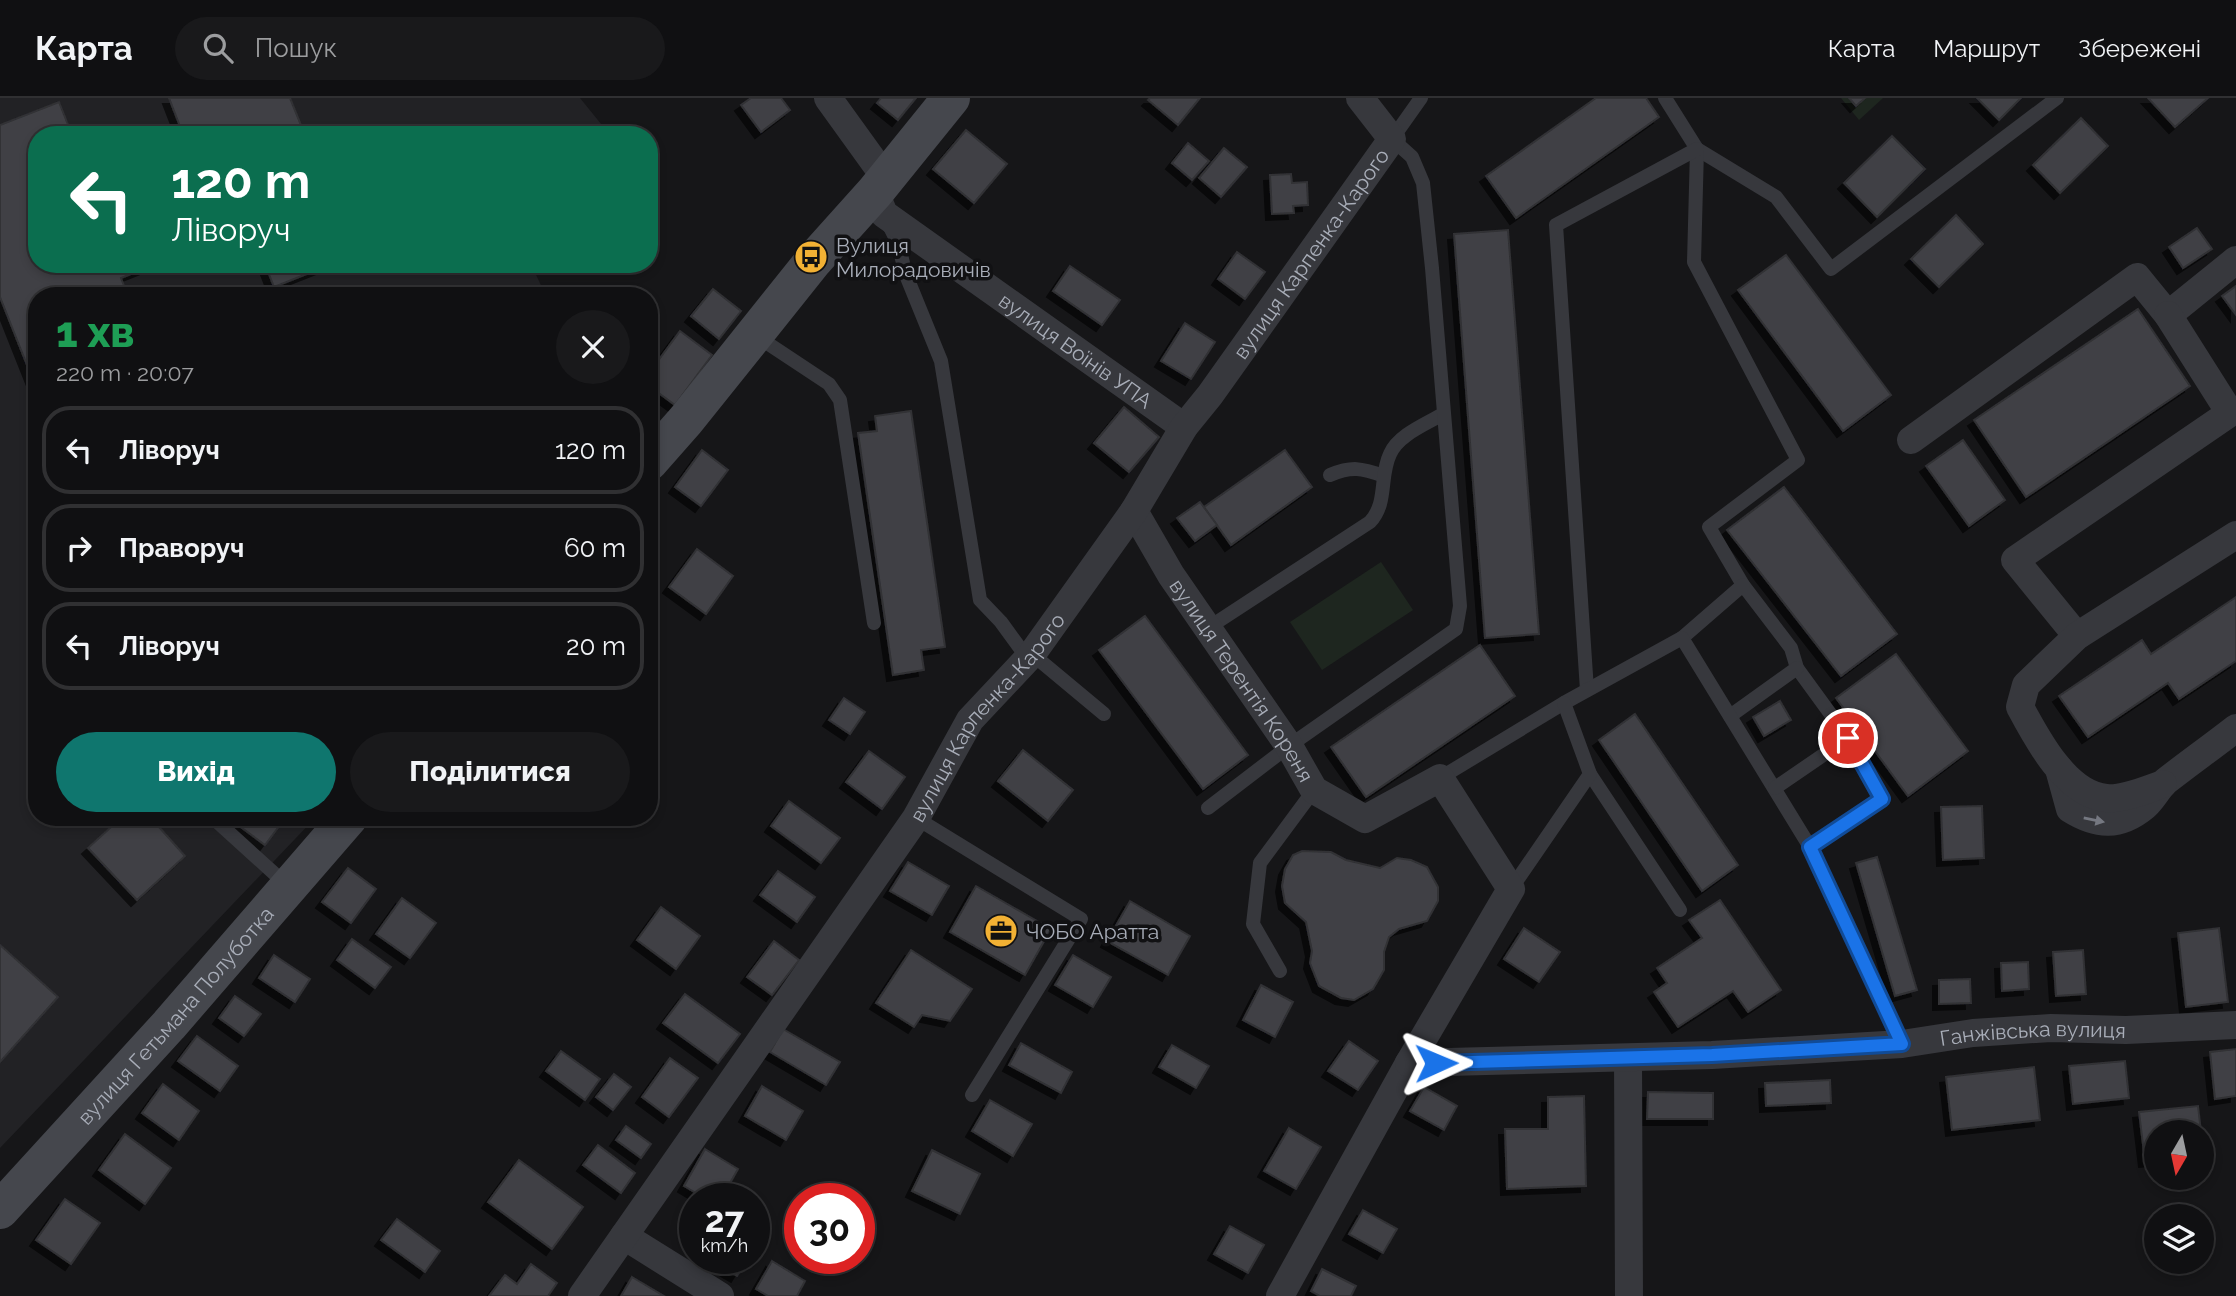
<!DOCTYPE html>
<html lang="uk">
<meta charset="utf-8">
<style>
body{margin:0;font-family:Raleway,sans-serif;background:#19191b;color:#f1f3f6;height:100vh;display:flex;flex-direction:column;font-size:26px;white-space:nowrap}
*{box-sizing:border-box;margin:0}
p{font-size:23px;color:#9c9d9f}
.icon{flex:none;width:38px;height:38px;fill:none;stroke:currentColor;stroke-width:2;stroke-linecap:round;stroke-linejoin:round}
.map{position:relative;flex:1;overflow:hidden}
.sheet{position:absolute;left:28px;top:189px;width:630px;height:539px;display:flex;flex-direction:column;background:#101012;border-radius:28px;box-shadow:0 4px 10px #0003,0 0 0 2px #303032}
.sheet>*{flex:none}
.top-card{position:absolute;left:28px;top:28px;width:630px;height:147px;border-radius:28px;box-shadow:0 4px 10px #0003,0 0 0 2px #303032;background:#0b6e4f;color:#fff;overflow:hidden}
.needle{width:46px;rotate:189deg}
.fabs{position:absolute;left:2144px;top:1022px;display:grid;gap:14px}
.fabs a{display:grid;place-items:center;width:70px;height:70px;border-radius:50%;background:#101012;box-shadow:0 4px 10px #0003,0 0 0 2px #303032;font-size:35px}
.speed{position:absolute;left:679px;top:1085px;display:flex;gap:14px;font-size:35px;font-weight:700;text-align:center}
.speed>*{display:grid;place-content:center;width:91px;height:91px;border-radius:50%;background:#101012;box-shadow:0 4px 10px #0003,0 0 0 2px #303032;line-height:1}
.speed small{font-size:18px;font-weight:400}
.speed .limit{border:10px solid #d22;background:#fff;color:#111}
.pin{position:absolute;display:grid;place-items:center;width:60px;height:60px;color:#fff;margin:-30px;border:4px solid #fff;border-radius:50%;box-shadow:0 2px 7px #0007}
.me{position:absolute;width:77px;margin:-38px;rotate:89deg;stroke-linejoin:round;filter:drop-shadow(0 0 5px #0008)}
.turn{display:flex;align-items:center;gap:24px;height:147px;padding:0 28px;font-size:32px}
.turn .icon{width:91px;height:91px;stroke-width:2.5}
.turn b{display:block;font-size:49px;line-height:60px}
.round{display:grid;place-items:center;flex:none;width:74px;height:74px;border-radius:37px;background:#19191b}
.overview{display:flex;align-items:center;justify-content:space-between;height:119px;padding:0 28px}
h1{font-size:42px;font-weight:800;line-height:52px;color:#1e9e55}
.button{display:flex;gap:14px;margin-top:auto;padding:14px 28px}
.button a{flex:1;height:80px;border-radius:42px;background:#0f766e;color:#fff;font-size:28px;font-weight:800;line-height:80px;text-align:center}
.button a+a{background:#19191b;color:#f1f3f6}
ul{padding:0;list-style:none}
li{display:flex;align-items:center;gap:21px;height:88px;margin:0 14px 10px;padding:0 14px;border:4px solid #303032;border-radius:28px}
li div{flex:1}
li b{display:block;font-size:26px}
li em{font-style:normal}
header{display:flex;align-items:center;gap:42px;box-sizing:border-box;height:98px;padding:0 35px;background:#101012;border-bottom:2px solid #303032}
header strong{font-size:33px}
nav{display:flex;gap:38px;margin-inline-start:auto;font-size:24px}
.search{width:490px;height:63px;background:#19191b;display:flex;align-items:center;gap:18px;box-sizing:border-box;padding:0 24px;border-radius:38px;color:#9c9d9f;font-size:26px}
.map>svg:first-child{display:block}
.built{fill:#222225}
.green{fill:#1e261f}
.building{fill:#404145;stroke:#303034;stroke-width:2;filter:url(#shadow)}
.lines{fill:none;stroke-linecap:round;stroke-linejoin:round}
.lane{stroke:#37383d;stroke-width:14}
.street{stroke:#37383d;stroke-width:28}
.secondary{stroke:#45474d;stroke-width:38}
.oneway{fill:#757881}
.route-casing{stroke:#114b97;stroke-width:18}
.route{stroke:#1a73e8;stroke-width:12}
.labels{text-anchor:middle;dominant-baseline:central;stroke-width:7;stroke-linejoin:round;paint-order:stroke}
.poi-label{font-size:21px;fill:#a8adb8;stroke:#111113;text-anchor:start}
.street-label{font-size:21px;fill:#a8adb8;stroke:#111113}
</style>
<header>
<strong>Карта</strong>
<div class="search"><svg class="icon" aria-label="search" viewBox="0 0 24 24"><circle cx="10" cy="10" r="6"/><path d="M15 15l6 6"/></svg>Пошук</div>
<nav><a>Карта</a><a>Маршрут</a><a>Збережені</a></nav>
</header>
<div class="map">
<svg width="2236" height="1198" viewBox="0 0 2236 1198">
<defs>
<filter id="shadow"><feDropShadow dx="-6" dy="6" stdDeviation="0" flood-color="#0009"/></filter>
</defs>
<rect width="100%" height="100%" fill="#161618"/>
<path class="built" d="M0,0H580L610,37H37V166H531L546,198H37V719H316L0,1050Z"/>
<g class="green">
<path d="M1841,0H1883L1859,22Z"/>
<path d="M1381,464L1413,512L1322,572L1290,524Z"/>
</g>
<g class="building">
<path d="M169,0H290L305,37H166L181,31Z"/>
<path d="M751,0H781L790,12L761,34L741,7Z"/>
<path d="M881,0H916L898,22L877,5Z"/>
<path d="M1150,0H1200L1178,27L1148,2Z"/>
<path d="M1596,0H1646L1659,19L1516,120L1486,78Z"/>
<path d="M1849,0H1865L1856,8Z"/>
<path d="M1977,0H2021L1999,22Z"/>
<path d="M2148,0H2208L2175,29Z"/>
<path d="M59,4L72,37H37V166H156L121,180L128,198H37V280L33,282L0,199V27Z"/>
<path d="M2081,20L2108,48L2060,95L2033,67Z"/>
<path d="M966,32L1007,66L974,105L933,71Z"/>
<path d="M1892,38L1925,71L1877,119L1844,85Z"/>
<path d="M1188,45L1209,63L1192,82L1172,65Z"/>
<path d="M1224,50L1247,69L1221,99L1199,80Z"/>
<path d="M1291,76L1292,85L1307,84L1308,107L1293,108L1294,115L1272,116L1270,77Z"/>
<path d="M1956,117L1983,146L1939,189L1911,161Z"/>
<path d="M2197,130L2212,151L2183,170L2169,149Z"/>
<path d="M1508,132L1539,536L1485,540L1454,136Z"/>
<path d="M1237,154L1265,174L1245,201L1218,181Z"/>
<path d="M1786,157L1891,297L1843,333L1738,192Z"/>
<path d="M265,166H332L274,189Z"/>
<path d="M1070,168L1120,202L1102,227L1053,193Z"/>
<path d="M2236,188V217L2222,198Z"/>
<path d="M713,191L741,213L719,241L691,218Z"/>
<path d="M2138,211L2190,288L2026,399L1974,322Z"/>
<path d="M1185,225L1215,244L1191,281L1161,263Z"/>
<path d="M680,233L712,257L675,307L649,288V275Z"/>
<path d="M1124,309L1159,339L1129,374L1094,345Z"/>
<path d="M911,313L945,549L921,552L924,572L893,577L858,335L877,333L875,318Z"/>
<path d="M1963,342L2005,402L1969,428L1926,368Z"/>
<path d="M702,352L728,372L701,408L675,389Z"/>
<path d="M1285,352L1312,389L1231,447L1204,409Z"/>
<path d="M1784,389L1897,536L1841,578L1727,432Z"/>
<path d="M1200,404L1217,427L1195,443L1177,420Z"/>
<path d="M697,451L733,478L706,516L669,489Z"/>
<path d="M2236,499V563L2179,601L2168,585L2088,639L2059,598L2142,542L2151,556Z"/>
<path d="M1145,518L1248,657L1203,691L1099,552Z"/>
<path d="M1480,547L1515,598L1366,699L1331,649Z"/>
<path d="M1896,556L1968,653L1908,698L1836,600Z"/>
<path d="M844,600L865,614L850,636L829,622Z"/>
<path d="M1780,603L1791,622L1764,638L1753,619Z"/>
<path d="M1635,616L1738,767L1702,793L1599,642Z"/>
<path d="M1023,652L1073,692L1048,723L998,683Z"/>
<path d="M869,653L905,679L882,711L846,684Z"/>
<path d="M789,703L840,740L821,765L771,728Z"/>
<path d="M1982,708L1984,760L1943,762L1941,709Z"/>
<path d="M122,719H150L185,758L137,802L88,750Z"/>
<path d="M227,719H286L265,747Z"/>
<path d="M1302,753L1331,754L1346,762L1380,770L1397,760L1411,762L1427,769L1438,789V803L1427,823L1399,831L1389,839L1384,854V872L1373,891L1354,902L1341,900L1319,888L1310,865L1312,853L1306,824L1285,805L1282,788L1285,771L1293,757Z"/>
<path d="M1877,759L1917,892L1895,898L1856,765Z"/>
<path d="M908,764L949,788L932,817L890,793Z"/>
<path d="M348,770L376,791L351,825L322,804Z"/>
<path d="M778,773L815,799L797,824L760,797Z"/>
<path d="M976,788L1051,831L1025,877L950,834Z"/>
<path d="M402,800L436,825L410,860L376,836Z"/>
<path d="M1720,802L1781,892L1748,914L1733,893L1678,929L1654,894L1667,885L1657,870L1702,840L1689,822Z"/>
<path d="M1130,803L1190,838L1168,877L1107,843Z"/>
<path d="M661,809L700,838L676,871L637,842Z"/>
<path d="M1524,830L1560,854L1539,884L1504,861Z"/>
<path d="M2219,830L2228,904L2186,909L2178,835Z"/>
<path d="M352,841L391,869L375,890L337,862Z"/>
<path d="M774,843L799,862L772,897L747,879Z"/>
<path d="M0,847L58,899L0,964Z"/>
<path d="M911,852L972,891L950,923L922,917L914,929L876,905Z"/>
<path d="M2083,852L2086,896L2056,898L2053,854Z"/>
<path d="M274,857L310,881L295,904L259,880Z"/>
<path d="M1073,857L1111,879L1093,909L1055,887Z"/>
<path d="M2028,864L2029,891L2002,893L2001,865Z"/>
<path d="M1970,881L1971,905L1939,906V882Z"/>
<path d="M1261,887L1293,904L1275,939L1243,922Z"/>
<path d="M685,896L740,936L718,965L663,925Z"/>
<path d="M235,898L261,916L244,938L219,920Z"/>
<path d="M783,931L840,964L826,987L770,954Z"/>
<path d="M197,938L238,968L220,993L178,963Z"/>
<path d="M1349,943L1378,963L1358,992L1328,973Z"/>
<path d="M1021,945L1072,974L1061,995L1009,967Z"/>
<path d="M1172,947L1209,968L1196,990L1159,969Z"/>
<path d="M2236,951V998L2215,1001L2210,954Z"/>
<path d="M561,953L600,981L585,1002L546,973Z"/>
<path d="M670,960L698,980L669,1019L642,999Z"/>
<path d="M2125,963L2129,1000L2073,1006L2069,968Z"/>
<path d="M2034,969L2040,1022L1952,1032L1946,979Z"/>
<path d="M614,976L631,989L613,1012L596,999Z"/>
<path d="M1830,982L1831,1005L1766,1008L1765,985Z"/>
<path d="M163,986L199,1013L179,1042L142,1015Z"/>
<path d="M762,988L803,1013L786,1042L745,1018Z"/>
<path d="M1424,989L1457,1008L1444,1032L1410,1013Z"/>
<path d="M1648,994L1713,995V1021H1647Z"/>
<path d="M1584,998L1586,1088L1507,1091L1505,1031H1548V999Z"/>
<path d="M990,1002L1032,1026L1013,1058L972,1033Z"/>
<path d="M2198,1008L2201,1034H2156V1062L2145,1063L2139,1014Z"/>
<path d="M626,1028L651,1046L641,1060L616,1042Z"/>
<path d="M1289,1030L1321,1049L1296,1091L1264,1073Z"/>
<path d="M125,1036L171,1070L145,1106L99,1072Z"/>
<path d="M598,1047L635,1075L621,1095L583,1067Z"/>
<path d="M705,1051L738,1071L721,1101H706L684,1088Z"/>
<path d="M932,1052L980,1076L960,1116L912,1093Z"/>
<path d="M519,1062L583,1109L552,1151L488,1104Z"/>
<path d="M65,1101L100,1125L71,1166L36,1142Z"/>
<path d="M1363,1112L1397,1131L1383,1155L1349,1136Z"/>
<path d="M397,1121L440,1153L425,1174L381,1142Z"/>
<path d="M1230,1128L1264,1147L1248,1175L1214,1156Z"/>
<path d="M706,1160H748L737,1178Z"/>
<path d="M772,1163L805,1183L797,1198H768L756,1191Z"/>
<path d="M531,1166L557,1185L548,1198H489L505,1177L517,1186Z"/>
<path d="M1322,1171L1356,1188L1351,1198H1320L1311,1193Z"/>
<path d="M632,1179L664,1198H621Z"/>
</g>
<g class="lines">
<g class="lane">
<path d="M1665,0L1697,51L1776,99L1831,171L2057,0"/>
<path d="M1697,51L1694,164L1798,362L1709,429L1743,487L1791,550L1797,570L1848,640L1882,701L1810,749"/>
<path d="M889,127L898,145L906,177L941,263L980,502L1001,524L1028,561"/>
<path d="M755,237L829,286L840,302L874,525"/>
<path d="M1330,377C1352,368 1361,370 1384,378"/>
<path d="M1208,530L1370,424C1388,405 1379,379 1390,356C1398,337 1426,326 1443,316"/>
<path d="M1682,540L1743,487"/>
<path d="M1032,556L1104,616"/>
<path d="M1587,592L1556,127L1697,51"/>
<path d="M1730,618L1797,570"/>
<path d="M1590,676L1680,812"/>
<path d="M1440,680L1564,605L1682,540L1810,749L1902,946"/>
<path d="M1775,690L1848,640"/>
<path d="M1208,710L1289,648L1456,531L1460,508L1432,170L1423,85L1412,59L1392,41L1421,0"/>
<path d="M212,719L277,778L285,790"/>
<path d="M916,720L1081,821L972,997"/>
<path d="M1511,791L1590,676L1564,605"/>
<path d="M1280,873L1253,826L1260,765L1314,692"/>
</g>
<g class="street">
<path d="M828,0L877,68L889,76"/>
<path id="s1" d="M875,94L884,116L1184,329"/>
<path d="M1911,342L2137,179L2168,217L2236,162"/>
<path id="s2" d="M1134,413L1171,477L1289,648L1314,692L1365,721L1440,680L1511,791L1409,965L1280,1198"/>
<path d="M2077,538L2015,462L2230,315L2168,217"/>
<path d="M2059,671L2070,711C2097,728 2120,729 2145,708C2153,701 2158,690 2166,683C2189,665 2213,648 2236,630"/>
<path d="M2163,686C2147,691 2124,702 2106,700C2066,696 2037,641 2020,609L2026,587L2077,538L2236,437"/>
<path d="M1628,960L1629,1198"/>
<path id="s3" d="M1409,965L1712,957L1902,946L1973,935L2051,930L2126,932L2236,927"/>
<path d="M624,1138L720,1198"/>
<path id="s4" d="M582,1198L916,720L970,622L1032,556L1134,413L1184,329L1210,297L1392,41L1360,0"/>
</g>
<g class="secondary">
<path d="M649,364L686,322L814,162L875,94L951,0"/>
<path id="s5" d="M0,1112L169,927L349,719"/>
</g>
</g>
<defs><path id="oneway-solid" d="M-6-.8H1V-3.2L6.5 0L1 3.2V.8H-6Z" transform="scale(1.75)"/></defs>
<use class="oneway" href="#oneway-solid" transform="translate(2094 722) rotate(12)"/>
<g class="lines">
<defs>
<path id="route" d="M1436,965L1712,957L1902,946L1810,749L1882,701L1848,640"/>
</defs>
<use href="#route" class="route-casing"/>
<use href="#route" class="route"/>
</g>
<defs>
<symbol id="bus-disc" viewBox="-11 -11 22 22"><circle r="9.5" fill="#f2b134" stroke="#111113"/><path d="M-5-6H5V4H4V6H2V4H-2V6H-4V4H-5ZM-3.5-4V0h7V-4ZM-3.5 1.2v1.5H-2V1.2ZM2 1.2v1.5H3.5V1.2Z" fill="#111"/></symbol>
<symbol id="office-disc" viewBox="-11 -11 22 22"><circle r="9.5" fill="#f2b134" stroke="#111113"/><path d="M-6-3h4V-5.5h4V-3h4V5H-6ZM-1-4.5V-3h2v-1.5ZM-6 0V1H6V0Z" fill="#111"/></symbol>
</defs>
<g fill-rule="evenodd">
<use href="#bus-disc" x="792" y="140" width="38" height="38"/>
<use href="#office-disc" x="982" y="814" width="38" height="38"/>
</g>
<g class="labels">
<g class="poi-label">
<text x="836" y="147">Вулиця<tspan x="836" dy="24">Милорадовичів</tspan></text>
<text x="1026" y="833">ЧОБО Аратта</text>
</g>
<g class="street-label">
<text stroke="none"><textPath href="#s4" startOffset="1274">вулиця Карпенка-Карого</textPath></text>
<text stroke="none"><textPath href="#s1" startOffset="259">вулиця Воїнів УПА</textPath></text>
<text stroke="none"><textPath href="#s2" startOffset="201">вулиця Терентія Кореня</textPath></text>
<text stroke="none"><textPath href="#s4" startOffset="707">вулиця Карпенка-Карого</textPath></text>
<text stroke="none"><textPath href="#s5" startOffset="262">вулиця Гетьмана Полуботка</textPath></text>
<text stroke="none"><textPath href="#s3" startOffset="625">Ганжівська вулиця</textPath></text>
</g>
</g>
</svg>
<div class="fabs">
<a><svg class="needle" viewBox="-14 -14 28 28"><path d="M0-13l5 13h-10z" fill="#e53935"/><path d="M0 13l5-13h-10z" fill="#9c9d9f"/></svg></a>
<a><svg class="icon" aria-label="layers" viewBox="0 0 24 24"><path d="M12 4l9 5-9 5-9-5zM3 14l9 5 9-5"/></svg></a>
</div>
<div class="speed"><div>27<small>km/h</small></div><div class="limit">30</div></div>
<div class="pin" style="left:1848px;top:640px;background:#d93025"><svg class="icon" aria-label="arrive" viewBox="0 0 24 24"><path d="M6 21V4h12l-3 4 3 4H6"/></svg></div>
<svg class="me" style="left:1436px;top:965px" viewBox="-20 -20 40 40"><path d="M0-17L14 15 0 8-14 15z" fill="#1a73e8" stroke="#fff" stroke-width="4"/></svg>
<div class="top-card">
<div class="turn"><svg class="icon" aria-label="left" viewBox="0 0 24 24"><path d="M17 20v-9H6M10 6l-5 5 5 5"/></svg><div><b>120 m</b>Ліворуч</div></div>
</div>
<section class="sheet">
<div class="overview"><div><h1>1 хв</h1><p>220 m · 20:07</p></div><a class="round"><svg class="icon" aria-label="close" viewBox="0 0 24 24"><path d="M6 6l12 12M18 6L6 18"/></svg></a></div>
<ul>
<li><svg class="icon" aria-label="left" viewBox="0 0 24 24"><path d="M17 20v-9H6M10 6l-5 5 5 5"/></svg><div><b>Ліворуч</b></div><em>120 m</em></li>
<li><svg class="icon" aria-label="right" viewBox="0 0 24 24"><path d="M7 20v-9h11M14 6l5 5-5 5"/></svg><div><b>Праворуч</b></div><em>60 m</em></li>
<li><svg class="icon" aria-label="left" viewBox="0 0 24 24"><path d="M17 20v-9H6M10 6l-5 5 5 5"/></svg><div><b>Ліворуч</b></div><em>20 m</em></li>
</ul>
<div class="button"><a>Вихід</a><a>Поділитися</a></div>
</section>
</div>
